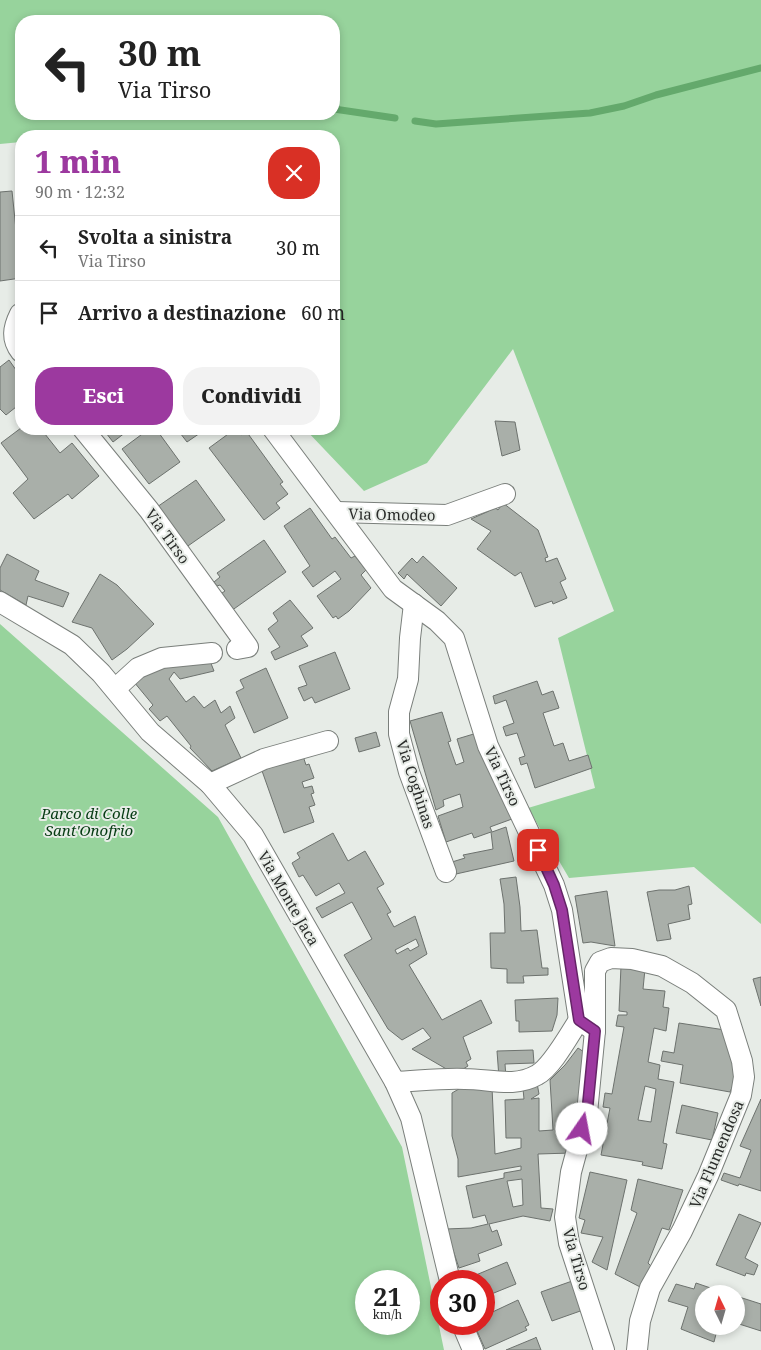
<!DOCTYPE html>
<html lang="it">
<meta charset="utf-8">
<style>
body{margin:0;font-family:"Noto Serif",serif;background:#f2f2f2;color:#222;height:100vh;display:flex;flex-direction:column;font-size:19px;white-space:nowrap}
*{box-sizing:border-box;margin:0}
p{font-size:16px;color:#767676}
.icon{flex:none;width:28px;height:28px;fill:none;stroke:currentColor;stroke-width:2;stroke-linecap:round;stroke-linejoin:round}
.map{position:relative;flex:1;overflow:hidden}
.sheet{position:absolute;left:15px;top:130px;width:325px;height:305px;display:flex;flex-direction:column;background:#fff;border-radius:20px;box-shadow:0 2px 8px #0003}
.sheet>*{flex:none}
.top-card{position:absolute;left:15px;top:15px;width:325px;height:105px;border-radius:20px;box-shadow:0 2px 8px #0003;background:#fff;color:#222;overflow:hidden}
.needle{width:32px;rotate:355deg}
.tools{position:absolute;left:695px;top:1285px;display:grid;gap:10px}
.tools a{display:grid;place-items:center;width:50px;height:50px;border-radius:50%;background:#fff;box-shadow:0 2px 8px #0003;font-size:25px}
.speed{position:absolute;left:355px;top:1270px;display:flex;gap:10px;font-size:25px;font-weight:700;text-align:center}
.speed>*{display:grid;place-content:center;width:65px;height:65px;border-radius:50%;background:#fff;box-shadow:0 2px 8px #0003;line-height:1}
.speed small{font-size:12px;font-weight:400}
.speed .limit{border:8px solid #d22;background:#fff;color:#111}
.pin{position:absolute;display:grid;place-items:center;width:42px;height:42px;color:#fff;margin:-21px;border-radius:10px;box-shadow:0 2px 8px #0006}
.me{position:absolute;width:55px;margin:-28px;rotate:12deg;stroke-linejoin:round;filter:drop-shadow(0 0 4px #0008)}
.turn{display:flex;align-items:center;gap:18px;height:105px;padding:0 20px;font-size:22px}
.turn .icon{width:65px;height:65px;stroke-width:2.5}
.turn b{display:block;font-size:35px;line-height:42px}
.round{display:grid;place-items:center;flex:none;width:52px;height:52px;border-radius:20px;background:#f2f2f2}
.summary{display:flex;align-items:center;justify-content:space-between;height:85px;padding:0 20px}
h1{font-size:30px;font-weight:800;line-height:38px;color:#9c399f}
.cta{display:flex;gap:10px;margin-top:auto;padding:10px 20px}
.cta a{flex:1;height:58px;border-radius:20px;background:#9c399f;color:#fff;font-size:20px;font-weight:800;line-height:58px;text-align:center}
.cta a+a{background:#f2f2f2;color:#222}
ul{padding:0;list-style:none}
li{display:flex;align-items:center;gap:15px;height:65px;padding:0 20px;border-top:1px solid #e0e0e0}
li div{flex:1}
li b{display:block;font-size:19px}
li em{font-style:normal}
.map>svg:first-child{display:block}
.green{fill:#97d39c;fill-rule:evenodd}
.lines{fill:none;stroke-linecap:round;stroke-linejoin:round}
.stream{stroke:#64a96c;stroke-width:7}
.building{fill:#a9afa9;stroke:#6d726e;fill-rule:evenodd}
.street-casing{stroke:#7a7f7b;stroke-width:22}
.street{stroke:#fff;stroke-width:20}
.route-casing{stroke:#652567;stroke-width:12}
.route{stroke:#9c399f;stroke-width:9}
.labels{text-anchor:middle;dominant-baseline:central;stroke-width:4;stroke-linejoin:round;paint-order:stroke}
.street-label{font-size:15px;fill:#2a2c2a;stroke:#e7ece7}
.park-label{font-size:15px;font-style:italic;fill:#053b12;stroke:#e7ece7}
</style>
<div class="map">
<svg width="761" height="1350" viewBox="0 0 761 1350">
<rect width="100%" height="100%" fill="#e7ece7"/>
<g class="green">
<path d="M0,0H761V924L694,867L569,878L528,808L595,788L558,638L614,611L513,349L427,463L364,491L305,429H334V136H21V142L0,144ZM21,21H334V114H21Z"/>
<path d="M0,624L218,817L402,1147L444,1350H0ZM409,1281V1324H366V1281Z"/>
</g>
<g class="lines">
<g class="stream">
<path d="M334,109L395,118"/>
<path d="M415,121L436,124L590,113L624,106L656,95L761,68"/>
</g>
</g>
<g class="building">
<path d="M12,191L21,278L0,281V192Z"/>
<path d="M9,360L21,377V403L6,415L0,409V367Z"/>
<path d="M495,421L515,422L520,450L502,456Z"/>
<path d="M21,428L41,429L60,453L72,443L99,476L72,499L68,494L34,519L13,493L28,479L1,443Z"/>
<path d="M103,429H130L113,442Z"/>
<path d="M149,429H156L180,462L149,484L122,449Z"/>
<path d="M177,429H206L187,442Z"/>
<path d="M235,429H237L241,435L246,431L283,482L280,484L288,494L276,503L280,508L264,520L209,448Z"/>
<path d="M196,480L225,520L185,548L157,507Z"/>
<path d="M503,503L538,530L548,557L545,558L546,562L557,558L566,579L560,582L567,598L553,604L552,601L535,607L521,572L515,576L477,549L491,531L471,519L489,511L493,506L498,510Z"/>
<path d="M310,508L332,539L335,537L351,558L355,556L366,570L361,575L371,588L349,611L338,619L336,616L333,618L317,596L341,579L335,571L313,587L302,572L310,566L284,526Z"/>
<path d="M264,540L286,572L231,611L219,595L225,591L220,585L217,586L214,582L220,577L217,573Z"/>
<path d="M7,554L39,571L35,580L69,593L63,607L28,596L26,605L0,590V568Z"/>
<path d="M423,556L457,588L441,606L407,574L404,579L398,573L412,558L417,563Z"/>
<path d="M100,574L117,585L154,624L127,649L112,660L92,628L72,622Z"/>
<path d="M290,600L313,628L301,636L308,646L275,660L271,652L280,647L268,629L278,621L273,613Z"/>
<path d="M335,652L350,689L315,703L312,697L304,701L298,688L307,685L299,666Z"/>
<path d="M208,656L214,671L180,679L174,672L169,679L186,702L194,696L204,708L215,700L221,713L230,706L235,718L225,725L241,758L212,771L190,748L191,746L167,716L160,721L149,709L153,705L134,682L157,664Z"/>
<path d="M266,668L288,718L254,733L236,692L244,688L240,680Z"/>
<path d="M537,681L542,695L553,691L559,708L543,713L554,746L563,743L569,761L588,755L592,768L535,788L527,763L521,765L519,758L525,756L517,733L506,736L503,727L514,723L506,700L495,704L493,696Z"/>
<path d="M442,712L451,741L448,742L456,765L464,762L457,739L477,733L497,788L512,819L490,827L492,832L506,827L514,861L456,874L452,862L465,858L463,855L493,849L491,832L474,838L472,833L446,842L438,816L463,807L460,794L443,800L444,806L436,810L410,721Z"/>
<path d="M376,732L380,746L359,752L355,738Z"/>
<path d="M302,753L306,765L309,764L314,778L302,782L304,788L312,786L314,793L311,794L315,805L309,807L314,822L284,833L261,768Z"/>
<path d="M333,833L348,861L365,851L384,884L377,888L391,912L387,914L394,927L415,916L427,954L409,965L442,1020L481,1000L492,1023L463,1037L471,1059L466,1062L468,1066L455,1074L412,1049L431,1038L423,1028L402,1040L388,1029L344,955L372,939L352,902L322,918L316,908L345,893L339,883L316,896L303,875L299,877L292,863L300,858L297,853ZM416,939L419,946L410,951L408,948L397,954L395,950Z"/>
<path d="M516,877L520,907L521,931L537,930L542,968H548V975L523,976L524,983H507V969L491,968L490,933H505L504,904L500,879Z"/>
<path d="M689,886L692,904L688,905L690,919L668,924L671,939L657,941L647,892L659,890H675Z"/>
<path d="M607,891L615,946L591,942L583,943L575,896Z"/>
<path d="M621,966L645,969L643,989L665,991L663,1007L669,1008L666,1031L654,1028L648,1062L660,1065L658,1079L674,1082L663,1143L667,1144L662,1169L642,1165L643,1162L601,1155L610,1108L603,1107L605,1093L612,1094L624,1027L616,1026L618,1015H627V1012L619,1011ZM645,1086L656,1089L651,1122L638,1120Z"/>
<path d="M761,977V1006L753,979Z"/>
<path d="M558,998L557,1015L552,1031L519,1032V1021H516L515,1000Z"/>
<path d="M679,1023L725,1030L739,1073L730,1092L680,1083L683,1065L661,1061L663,1051L674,1053Z"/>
<path d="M578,1048L584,1052L580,1123L571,1153L538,1154L541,1208L553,1209L550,1221L523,1216L489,1224L492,1232L497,1230L502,1245L478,1254L480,1261L459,1268L446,1229L471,1228L488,1224L485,1215L473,1218L466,1186L504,1178V1173L521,1170V1166L458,1177V1159L452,1136V1093L464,1086L492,1087L495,1154L521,1148V1138H506L505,1100L524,1099L523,1089L537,1083L539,1094L531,1099L539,1098V1131L553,1130L550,1080L565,1065ZM522,1179L523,1205L513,1207L507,1181Z"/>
<path d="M533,1050L534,1063L505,1064L506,1077L499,1078L497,1051Z"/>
<path d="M761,1099V1191L739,1184L738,1186L721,1180L724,1173L740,1178L751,1150L740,1146Z"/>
<path d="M682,1105L718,1113L712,1140L676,1133Z"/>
<path d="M590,1172L627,1180L607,1270L592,1262L603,1237L581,1233L585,1220L579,1218Z"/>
<path d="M638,1179L683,1190L669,1230L662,1228L648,1263L655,1270L644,1289L615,1274L637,1213L631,1210Z"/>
<path d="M739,1214L761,1223L745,1258L758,1265L754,1275L746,1273L745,1276L716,1265Z"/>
<path d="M507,1262L516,1284L484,1297V1281H465L464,1280Z"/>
<path d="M575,1280L586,1309L552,1321L541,1292Z"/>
<path d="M696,1283L728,1294H704V1326H718L714,1342L681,1329L688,1307L668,1301L676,1284L694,1289Z"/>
<path d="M736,1296L761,1304V1331L736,1323Z"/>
<path d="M518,1300L529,1325L525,1327L527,1330L485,1349L474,1324H484V1316Z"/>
<path d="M536,1337L541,1350H506L535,1338Z"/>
</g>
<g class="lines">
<defs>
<g id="street">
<path d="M21,314H20C13,328 11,339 21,352"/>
<path d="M83,429L149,510L248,647L237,649"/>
<path d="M273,429L393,589L437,621L454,638L488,746L554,885L562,910L579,1020L595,1031"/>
<path d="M337,512L447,515L505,494"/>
<path d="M0,602L72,645L101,673L150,732L210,784L253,835L395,1082L411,1118L450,1281"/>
<path d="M414,604L410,638L408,679L399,712V734L409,772L446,872"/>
<path d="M115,689L138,668L162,658L212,653"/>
<path d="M210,784L264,759L328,741"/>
<path d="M395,1082C418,1081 442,1078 465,1079C490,1079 514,1088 537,1075C552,1067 569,1035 579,1020"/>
<path d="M462,1324L473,1350"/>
<path d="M604,1350L569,1243L565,1217L571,1172L587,1113L595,1031V971L600,962L611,958L632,959L662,966L692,983L726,1010L742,1061L744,1077L741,1095L708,1176L682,1231L650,1288L640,1321L637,1350"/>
</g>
</defs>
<use href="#street" class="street-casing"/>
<use href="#street" class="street"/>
</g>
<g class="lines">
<defs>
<path id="route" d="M538,850L554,885L562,910L579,1020L595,1031L587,1113L582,1129"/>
</defs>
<use href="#route" class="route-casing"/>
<use href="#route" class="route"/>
</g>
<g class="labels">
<g class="street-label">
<text transform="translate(392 514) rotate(1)">Via Omodeo</text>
<text transform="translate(168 536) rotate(54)">Via Tirso</text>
<text transform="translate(503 776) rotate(65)">Via Tirso</text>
<text transform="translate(416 784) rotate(72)">Via Coghinas</text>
<text transform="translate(289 898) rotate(60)">Via Monte Jaca</text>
<text transform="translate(716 1154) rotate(-67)">Via Flumendosa</text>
<text transform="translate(577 1259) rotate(74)">Via Tirso</text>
</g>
<g class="park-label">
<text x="89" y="813">Parco di Colle<tspan x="89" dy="17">Sant'Onofrio</tspan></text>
</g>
</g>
</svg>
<div class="tools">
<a><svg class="needle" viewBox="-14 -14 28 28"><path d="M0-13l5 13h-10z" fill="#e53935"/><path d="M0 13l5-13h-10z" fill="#767676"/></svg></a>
</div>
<div class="speed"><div>21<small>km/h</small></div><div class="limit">30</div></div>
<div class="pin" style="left:538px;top:850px;background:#d93025"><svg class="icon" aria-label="arrive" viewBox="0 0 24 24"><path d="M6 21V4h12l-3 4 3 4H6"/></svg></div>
<svg class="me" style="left:582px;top:1129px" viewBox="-20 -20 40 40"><circle r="19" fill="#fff"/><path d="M0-13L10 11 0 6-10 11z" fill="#9c399f"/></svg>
<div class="top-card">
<div class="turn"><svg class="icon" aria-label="left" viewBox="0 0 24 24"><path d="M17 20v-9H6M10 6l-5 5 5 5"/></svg><div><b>30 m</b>Via Tirso</div></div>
</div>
<section class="sheet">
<div class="summary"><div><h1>1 min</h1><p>90 m · 12:32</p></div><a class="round" style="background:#d93025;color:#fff"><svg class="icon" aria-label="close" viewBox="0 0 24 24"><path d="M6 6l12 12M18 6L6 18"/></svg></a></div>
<ul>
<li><svg class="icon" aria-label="left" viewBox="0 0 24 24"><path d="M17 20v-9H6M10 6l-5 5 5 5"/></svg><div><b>Svolta a sinistra</b><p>Via Tirso</p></div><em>30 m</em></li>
<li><svg class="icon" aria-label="arrive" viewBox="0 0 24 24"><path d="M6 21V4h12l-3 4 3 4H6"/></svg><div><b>Arrivo a destinazione</b></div><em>60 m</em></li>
</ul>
<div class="cta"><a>Esci</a><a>Condividi</a></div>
</section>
</div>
